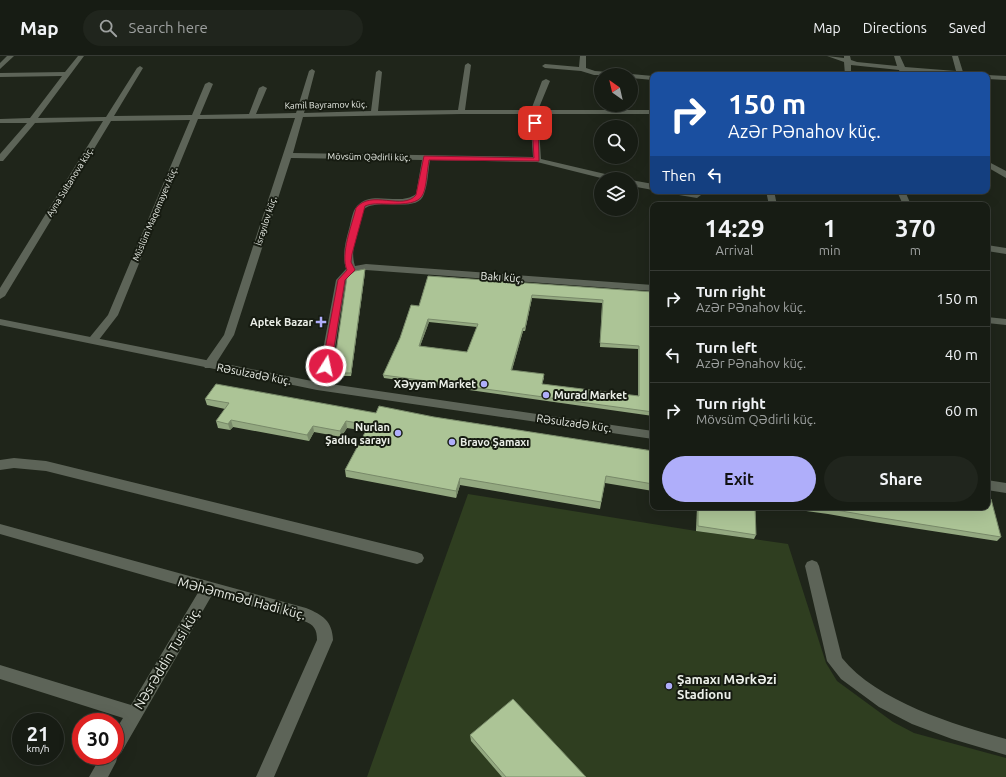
<!DOCTYPE html>
<meta charset="utf-8">
<style>
body{margin:0;font-family:Ubuntu,sans-serif;background:#20251d;color:#f1f3f6;height:100vh;display:flex;flex-direction:column;font-size:15px;white-space:nowrap}
*{box-sizing:border-box;margin:0}
p{font-size:13px;color:#9ea1a0}
.icon{flex:none;width:22px;height:22px;fill:none;stroke:currentColor;stroke-width:2;stroke-linecap:round;stroke-linejoin:round}
.map{position:relative;flex:1;overflow:hidden}
.drawer{position:absolute;left:650px;top:146px;width:340px;height:308px;display:flex;flex-direction:column;background:#171c14;border-radius:8px;box-shadow:0 4px 16px #0002,0 0 0 1px #363a34}
.drawer>*{flex:none}
.top-card{position:absolute;left:650px;top:16px;width:340px;height:122px;border-radius:8px;box-shadow:0 4px 16px #0002,0 0 0 1px #363a34;background:#1a4fa0;color:#fff;overflow:hidden}
.needle{width:26px;rotate:326deg}
.fabs{position:absolute;left:594px;top:12px;display:grid;gap:8px}
.fabs a{display:grid;place-items:center;width:44px;height:44px;border-radius:50%;background:#171c14;box-shadow:0 4px 16px #0002,0 0 0 1px #363a34;font-size:20px}
.speed{position:absolute;left:12px;top:657px;display:flex;gap:8px;font-size:20px;font-weight:700;text-align:center}
.speed>*{display:grid;place-content:center;width:52px;height:52px;border-radius:50%;background:#171c14;box-shadow:0 4px 16px #0002,0 0 0 1px #363a34;line-height:1}
.speed small{font-size:10px;font-weight:400}
.speed .limit{border:6px solid #d22;background:#fff;color:#111}
.pin{position:absolute;display:grid;place-items:center;width:34px;height:34px;color:#fff;margin:-17px;border-radius:8px;box-shadow:0 2px 6px #0006}
.me{position:absolute;width:44px;margin:-22px;rotate:10deg;stroke-linejoin:round;filter:drop-shadow(0 0 3px #0008)}
.turn{display:flex;align-items:center;gap:14px;height:84px;padding:0 12px;font-size:18px}
.turn .icon{width:52px;height:52px;stroke-width:2.5}
.turn b{display:block;font-size:28px;line-height:34px}
.then{display:flex;align-items:center;height:38px;padding:0 12px;background:#0003;gap:8px;font-size:15px}
.eta{display:flex;justify-content:space-evenly;align-items:center;height:68px;text-align:center}
.eta b{font-size:24px;font-weight:600;line-height:28px}
.cta{display:flex;gap:8px;margin-top:auto;padding:8px 12px}
.cta a{flex:1;height:46px;border-radius:24px;background:#afaefa;color:#111;font-size:16px;font-weight:600;line-height:46px;text-align:center}
.cta a+a{background:#20251d;color:#f1f3f6}
ul{padding:0;list-style:none}
li{display:flex;align-items:center;gap:12px;height:56px;padding:0 12px;border-top:1px solid #363a34}
li div{flex:1}
li b{display:block;font-size:15px}
li em{font-style:normal}
header{display:flex;align-items:center;gap:24px;box-sizing:border-box;height:56px;padding:0 20px;background:#171c14;border-bottom:1px solid #363a34}
header strong{font-size:19px}
nav{display:flex;gap:22px;margin-inline-start:auto;font-size:14px}
.search{width:280px;height:36px;background:#20251d;display:flex;align-items:center;gap:10px;box-sizing:border-box;padding:0 14px;border-radius:22px;color:#9ea1a0;font-size:15px}
.map>svg:first-child{display:block}
.green{fill:#2f3e20}
.lines{fill:none;stroke-linecap:round;stroke-linejoin:round}
.minor{fill:#5d6458;fill-rule:evenodd}
.tertiary{fill:#5d6458;fill-rule:evenodd}
.wall{fill:#94a981;fill-rule:evenodd}
.shaded-wall{fill:#788969}
.building{fill:#acc496;stroke:#788969;fill-rule:evenodd}
.route{fill:#e11d48;stroke:#92132f}
.poi-dot{fill:#afaefa;stroke:#161b11;stroke-width:1.5}
.labels{text-anchor:middle;dominant-baseline:central;stroke-width:4;stroke-linejoin:round;paint-order:stroke}
.far-street-label{font-size:9px;fill:#ebefe8;stroke:#161b11}
.street-label{font-size:11px;fill:#ebefe8;stroke:#161b11}
.poi-label{font-size:11px;font-weight:bold;fill:#ebefe8;stroke:#161b11;text-anchor:end}
.near-street-label{font-size:13px;fill:#ebefe8;stroke:#161b11}
.near-poi-label{font-size:13px;font-weight:bold;fill:#ebefe8;stroke:#161b11;text-anchor:start}
</style>
<header>
<strong>Map</strong>
<div class="search"><svg class="icon" aria-label="search" viewBox="0 0 24 24"><circle cx="10" cy="10" r="6"/><path d="M15 15l6 6"/></svg>Search here</div>
<nav><a>Map</a><a>Directions</a><a>Saved</a></nav>
</header>
<div class="map">
<svg width="1006" height="721" viewBox="0 0 1006 721">
<rect width="100%" height="100%" fill="#1f251a"/>
<path class="green" d="M468,438L696,475L788,488L826,607L837,625L893,666L914,677L1006,702V721H367Z"/>
<g class="lines">
<g class="minor">
<path d="M7,0H14L0,13V7Z"/>
<path d="M78,0H84L38,62L106,61L137,12L140,10L143,12L114,60L192,59L205,28L209,26L213,28L200,59L249,58L259,32L263,30L267,32L256,58L296,57L309,15L312,13L315,15L304,57L371,55L376,16L379,14L382,16L378,55L458,54L465,9L468,7L471,9L465,54H531L542,25L546,23L550,25L538,54H653V58H538L541,103L618,121L619,123H605L537,106L430,104C428,115 428,128 424,138C418,158 379,141 364,153C359,171 349,192 355,210L366,208L653,229V235L366,214C358,215 351,217 346,224L332,310L321,333H313L311,330L320,310L336,224L346,213C342,200 345,187 349,173C351,167 352,155 357,150C372,133 399,151 416,138L422,104L291,102L234,279L213,312H205L203,309L224,279L295,62L198,63L118,259L98,285H90L89,283L90,281L108,259L190,64L111,65L5,240L0,243V232L103,65L35,67L3,105H0V98L27,67H0V63L30,62L62,20L0,21V17L65,16ZM461,58H530L533,101L293,97L303,61Z"/>
<path d="M580,0H586V12L595,15L621,17L624,19H594L581,15L545,12L542,10L545,8L579,11Z"/>
<path d="M827,0L844,2V0H850L851,4L857,6L897,10L894,0H900L905,11L956,15L952,0H958L963,16L974,19H949L906,15L907,19H901L899,14L851,9V19H845L844,6Z"/>
<path d="M631,18L653,20V24L631,22V19H628Z"/>
<path d="M987,19L1006,20V24L987,23Z"/>
<path d="M987,105L1006,115V122L987,111Z"/>
<path d="M631,124L653,128V134L631,130Z"/>
<path d="M669,135H689L701,139L697,142L673,138Z"/>
<path d="M766,135H774L777,149H769Z"/>
<path d="M897,135H905L911,149H903Z"/>
<path d="M987,189L1006,192V198L987,195Z"/>
<path d="M987,261L1006,263V269L987,267Z"/>
<path d="M14,402L46,405L417,496L422,498L424,502L422,506L417,508L46,415L14,412L0,414V404Z"/>
<path d="M0,468L306,552C323,559 332,565 333,584L274,721H256L317,584C317,573 314,569 304,565L212,539L121,697L118,698L116,706L108,721H89L101,700H115V675L123,662L0,623V609L131,649L199,535L0,478Z"/>
<path d="M812,504L817,506L819,510L842,602C876,645 955,669 1006,683V699L952,683L912,668L879,651L841,623L827,605L805,510L807,506Z"/>
</g>
<g class="tertiary">
<path d="M0,263L317,326L653,375V383L317,334L0,269Z"/>
<path d="M987,424L1006,427V437L987,434Z"/>
</g>
</g>
<g class="wall">
<path d="M365,213V216L351,320H334L333,317Z"/>
<path d="M428,220L653,236V360L384,322L383,319L419,250ZM532,242L602,247L600,291L638,293V340L542,328L544,322L512,314L523,275H525ZM429,266L477,271L467,296L420,290Z"/>
<path d="M205,343L376,357L434,361L653,395V435L605,427L600,453L460,429L456,442L346,421L345,414L366,375L347,372L341,381L314,376L309,385L233,371L230,374L218,372L216,365L225,353L207,349Z"/>
<path d="M697,451H755L756,479L754,483L696,475Z"/>
<path d="M777,451H987L1001,481L997,485L874,466L828,458Z"/>
<path d="M470,679L586,721H502L471,685Z"/>
</g>
<g class="shaded-wall">
<path d="M365,213V216L351,320V317Z"/>
<path d="M532,239V242L525,275V272Z"/>
<path d="M428,263L429,266L419,293V290Z"/>
<path d="M523,272V275L511,317V314Z"/>
<path d="M231,364L233,371L230,374L228,368Z"/>
<path d="M346,365L347,372L341,381L340,375Z"/>
<path d="M313,370L314,376L309,385L307,379Z"/>
<path d="M460,422V429L456,442V435Z"/>
</g>
<g class="building">
<path d="M365,213L351,317H333L347,221L355,215Z"/>
<path d="M428,220L653,236V356L383,319L400,282L411,249L419,250ZM532,239L603,244L600,287L639,290V340L542,328L544,318L511,314L523,272H525ZM428,263L478,268L467,296L419,290Z"/>
<path d="M216,328L376,357L379,350L434,361L653,395V428L606,420L601,446L460,422L456,435L345,414L369,369L346,365L340,375L313,370L307,379L231,364L228,368L216,365L229,347L205,343Z"/>
<path d="M987,442L991,443L1001,481L876,461L830,453L816,451H987Z"/>
<path d="M698,451H755L756,479L698,470Z"/>
<path d="M513,643L586,721H506L470,679Z"/>
</g>
<path class="route" d="M535,65L538,67L539,105L429,104C423,141 430,149 386,148C379,148 372,147 365,150L352,198L351,206L355,214L345,224L331,310L329,312H323L322,310L338,224L347,214C340,198 352,169 356,152C371,133 403,155 416,139L424,100L534,102L532,67Z"/>
<g class="poi-dot">
<path d="M319 260h4v4h4v4h-4v4h-4v-4h-4v-4h4z"/>
<circle cx="484" cy="328" r="4"/>
<circle cx="546" cy="339" r="4"/>
<circle cx="398" cy="377" r="4"/>
<circle cx="452" cy="386" r="4"/>
<circle cx="669" cy="630" r="4"/>
</g>
<g class="labels">
<g class="far-street-label">
<text transform="translate(326 49) rotate(-1)">Kamil Bayramov küç.</text>
<text transform="translate(369 101) rotate(1)">Mövsüm Qədirli küç.</text>
<text transform="translate(70 126) rotate(-58)">Ayna Sultanova küç.</text>
<text transform="translate(155 158) rotate(-67)">Müslüm Maqomayev küç.</text>
<text transform="translate(266 165) rotate(-72)">İsrayılov küç.</text>
</g>
<g class="street-label">
<text transform="translate(502 221) rotate(4)">Bakı küç.</text>
<text transform="translate(254 318) rotate(11)">Rəsulzadə küç.</text>
<text transform="translate(574 367) rotate(8)">Rəsulzadə küç.</text>
</g>
<g class="poi-label">
<text x="313" y="266">Aptek Bazar</text>
<text x="476" y="328">Xəyyam Market</text>
<text x="554" y="339" text-anchor="start">Murad Market</text>
<text x="390" y="371">Nurlan<tspan x="390" dy="13">Şadlıq sarayı</tspan></text>
<text x="460" y="386" text-anchor="start">Bravo Şamaxı</text>
</g>
<g class="near-street-label">
<text transform="translate(242 542) rotate(15)">Məhəmməd Hadi küç.</text>
<text transform="translate(167 602) rotate(-59)">Nəsrəddin Tusi küç.</text>
</g>
<g class="near-poi-label">
<text x="677" y="623">Şamaxı Mərkəzi<tspan x="677" dy="15">Stadionu</tspan></text>
</g>
</g>
</svg>
<div class="fabs">
<a><svg class="needle" viewBox="-14 -14 28 28"><path d="M0-13l5 13h-10z" fill="#e53935"/><path d="M0 13l5-13h-10z" fill="#9ea1a0"/></svg></a>
<a><svg class="icon" aria-label="search" viewBox="0 0 24 24"><circle cx="10" cy="10" r="6"/><path d="M15 15l6 6"/></svg></a>
<a><svg class="icon" aria-label="layers" viewBox="0 0 24 24"><path d="M12 4l9 5-9 5-9-5zM3 14l9 5 9-5"/></svg></a>
</div>
<div class="speed"><div>21<small>km/h</small></div><div class="limit">30</div></div>
<div class="pin" style="left:535px;top:67px;background:#d93025"><svg class="icon" aria-label="arrive" viewBox="0 0 24 24"><path d="M6 21V4h12l-3 4 3 4H6"/></svg></div>
<svg class="me" style="left:326px;top:310px" viewBox="-20 -20 40 40"><circle r="17" fill="#e11d48" stroke="#fff" stroke-width="3"/><path d="M0-11L8 9 0 5-8 9z" fill="#fff"/></svg>
<div class="top-card">
<div class="turn"><svg class="icon" aria-label="right" viewBox="0 0 24 24"><path d="M7 20v-9h11M14 6l5 5-5 5"/></svg><div><b>150 m</b>Azər Pənahov küç.</div></div>
<div class="then">Then<svg class="icon" aria-label="left" viewBox="0 0 24 24"><path d="M17 20v-9H6M10 6l-5 5 5 5"/></svg></div>
</div>
<section class="drawer">
<div class="eta">
<div><b>14:29</b><p>Arrival</p></div>
<div><b>1</b><p>min</p></div>
<div><b>370</b><p>m</p></div>
</div>
<ul>
<li><svg class="icon" aria-label="right" viewBox="0 0 24 24"><path d="M7 20v-9h11M14 6l5 5-5 5"/></svg><div><b>Turn right</b><p>Azər Pənahov küç.</p></div><em>150 m</em></li>
<li><svg class="icon" aria-label="left" viewBox="0 0 24 24"><path d="M17 20v-9H6M10 6l-5 5 5 5"/></svg><div><b>Turn left</b><p>Azər Pənahov küç.</p></div><em>40 m</em></li>
<li><svg class="icon" aria-label="right" viewBox="0 0 24 24"><path d="M7 20v-9h11M14 6l5 5-5 5"/></svg><div><b>Turn right</b><p>Mövsüm Qədirli küç.</p></div><em>60 m</em></li>
</ul>
<div class="cta"><a>Exit</a><a>Share</a></div>
</section>
</div>
